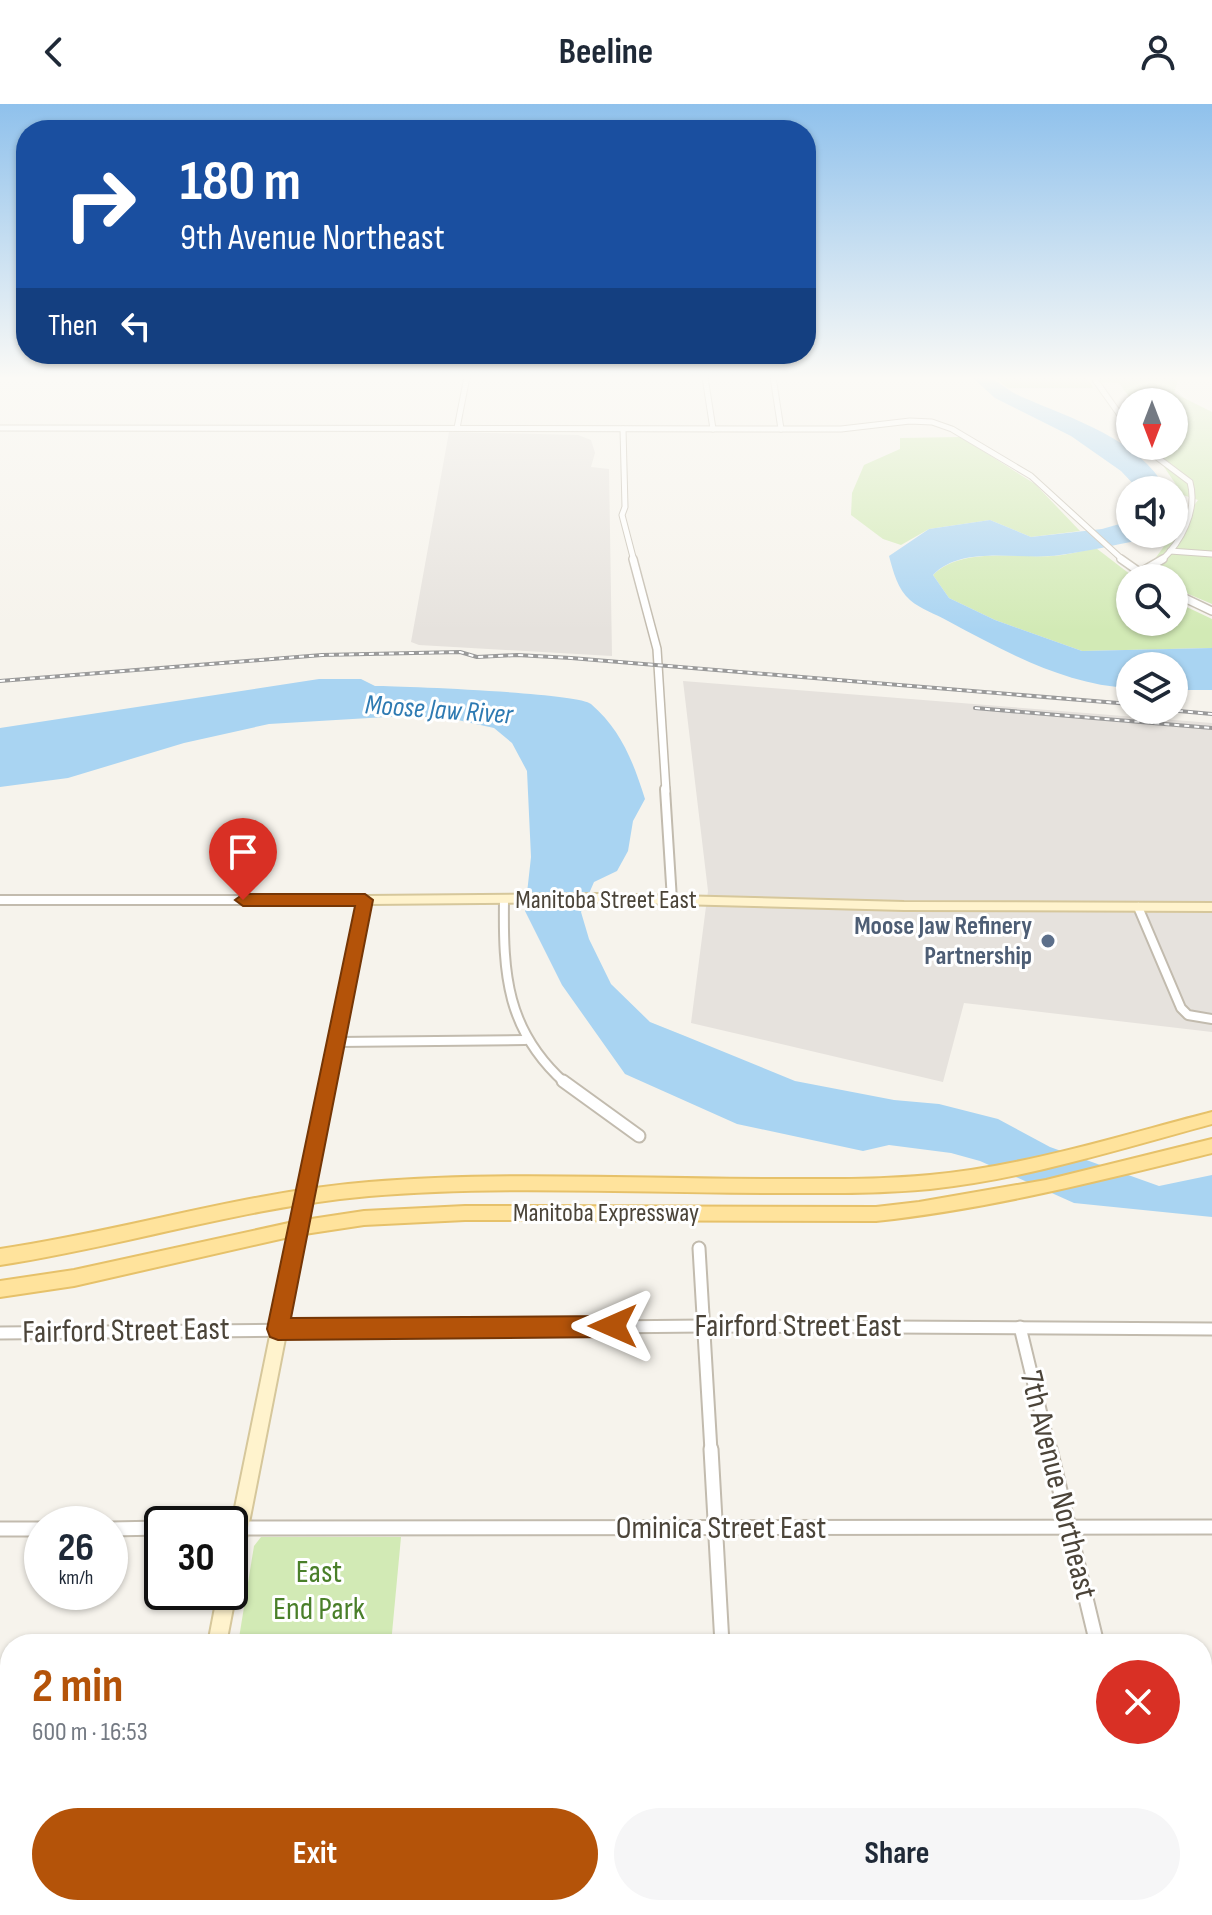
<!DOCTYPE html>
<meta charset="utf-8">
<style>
body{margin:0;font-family:"Sofia Sans Condensed",sans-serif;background:#f6f6f7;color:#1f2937;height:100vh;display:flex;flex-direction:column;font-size:30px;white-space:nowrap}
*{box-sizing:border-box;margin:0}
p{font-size:26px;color:#747a83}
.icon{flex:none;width:44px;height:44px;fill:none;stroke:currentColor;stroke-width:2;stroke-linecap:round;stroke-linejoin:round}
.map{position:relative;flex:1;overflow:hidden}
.drawer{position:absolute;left:0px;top:1530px;width:1212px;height:282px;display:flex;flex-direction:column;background:#fff;border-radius:32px 32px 0 0;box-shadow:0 2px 6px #0004}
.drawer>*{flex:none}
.hud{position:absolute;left:16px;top:16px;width:800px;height:244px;border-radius:32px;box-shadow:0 2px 6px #0004;background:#1a4fa0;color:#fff;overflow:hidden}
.needle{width:52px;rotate:180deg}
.fabs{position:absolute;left:1116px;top:284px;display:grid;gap:16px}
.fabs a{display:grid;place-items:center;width:72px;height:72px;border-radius:50%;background:#fff;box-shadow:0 2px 6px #0004;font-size:40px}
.speed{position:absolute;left:24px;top:1402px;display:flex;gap:16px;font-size:40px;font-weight:700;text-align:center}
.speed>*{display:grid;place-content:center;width:104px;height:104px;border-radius:50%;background:#fff;box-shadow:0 2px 6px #0004;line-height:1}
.speed small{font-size:20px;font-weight:400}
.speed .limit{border:4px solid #111;border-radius:12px;background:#fff;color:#111}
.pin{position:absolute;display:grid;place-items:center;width:68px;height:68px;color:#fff;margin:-82px -34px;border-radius:50% 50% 50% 0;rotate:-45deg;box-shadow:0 0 8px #0007}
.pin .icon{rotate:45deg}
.me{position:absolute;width:88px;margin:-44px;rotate:270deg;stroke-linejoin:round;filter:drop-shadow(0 0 6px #0008)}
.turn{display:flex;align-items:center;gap:28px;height:168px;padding:0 32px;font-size:36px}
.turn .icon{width:104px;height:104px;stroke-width:2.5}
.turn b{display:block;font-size:56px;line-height:68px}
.then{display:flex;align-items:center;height:76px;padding:0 32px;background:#0003;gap:16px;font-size:30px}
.round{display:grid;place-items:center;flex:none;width:84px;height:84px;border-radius:42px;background:#f6f6f7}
.head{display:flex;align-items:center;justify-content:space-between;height:136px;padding:0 32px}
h1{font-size:48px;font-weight:700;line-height:60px;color:#b45309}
.primary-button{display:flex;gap:16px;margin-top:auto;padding:16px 32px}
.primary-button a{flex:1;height:92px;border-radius:48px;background:#b45309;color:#fff;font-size:32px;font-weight:700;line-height:92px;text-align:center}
.primary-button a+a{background:#f6f6f7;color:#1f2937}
header{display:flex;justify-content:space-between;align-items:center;height:104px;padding:0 32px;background:#fff;font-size:36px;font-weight:700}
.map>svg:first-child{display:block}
.industrial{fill:#e6e2dd}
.education{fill:#efe8d6}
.green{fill:#d2eab5}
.water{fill:#a9d4f2}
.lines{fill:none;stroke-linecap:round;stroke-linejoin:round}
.street-far4-casing{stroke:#c2bbae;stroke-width:7}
.street-far3-casing{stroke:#c2bbae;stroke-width:10}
.street-far2-casing{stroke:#c2bbae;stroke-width:12}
.street-far1-casing{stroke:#c2bbae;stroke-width:15}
.street-casing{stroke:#c2bbae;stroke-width:17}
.secondary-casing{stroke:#d6c79b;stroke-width:4}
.primary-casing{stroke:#e6c16a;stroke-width:4}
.street-far4{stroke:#fff;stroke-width:5}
.street-far3{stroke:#fff;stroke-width:7}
.street-far2{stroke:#fff;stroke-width:8}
.street-far1{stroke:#fff;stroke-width:11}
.street{stroke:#fff;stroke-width:13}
.secondary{fill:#fff3cd;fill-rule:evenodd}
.primary{fill:#ffe39c;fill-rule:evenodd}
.rail-casing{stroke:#9a9a9a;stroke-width:4}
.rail{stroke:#fff;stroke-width:2;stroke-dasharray:5;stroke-linecap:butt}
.route{fill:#b45309;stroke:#753606;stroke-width:2}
.service-dot{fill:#5c6f8a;stroke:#fff;stroke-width:3}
.labels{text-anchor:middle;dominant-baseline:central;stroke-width:6;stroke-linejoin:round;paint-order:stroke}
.street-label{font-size:26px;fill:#4b4439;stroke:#fff}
.service-label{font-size:26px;font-weight:bold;fill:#4e5e75;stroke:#fff;text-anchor:end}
.water-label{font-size:28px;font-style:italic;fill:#2e7ab2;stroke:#fff}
.near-street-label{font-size:32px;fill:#4b4439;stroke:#fff}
.near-park-label{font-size:32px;fill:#4a7f2a;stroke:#fff}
</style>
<header><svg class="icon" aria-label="back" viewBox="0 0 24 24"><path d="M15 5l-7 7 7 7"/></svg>Beeline<svg class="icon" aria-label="person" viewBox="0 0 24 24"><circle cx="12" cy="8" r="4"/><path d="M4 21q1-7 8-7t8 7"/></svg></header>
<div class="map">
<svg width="1212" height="1811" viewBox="0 0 1212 1811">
<rect width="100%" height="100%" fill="#f6f3ec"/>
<g class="industrial">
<path d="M449,328L578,331L591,336L595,349L591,363L609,365L612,552L419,541L411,538Z"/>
<path d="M683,577L1212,619V928L964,899L943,978L691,919L708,787Z"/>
</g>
<path class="education" d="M1202,1711H1212V1811H1168L1166,1802H1202Z"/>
<g class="green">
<path d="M994,273H1087L1093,284H1008Z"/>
<path d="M1093,273H1179L1174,289L1212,308V500L1174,484V474L1143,471L1198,396L1183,391L1152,345L1146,342H1174V298H1133L1119,279L1097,278Z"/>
<path d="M961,333L1035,380L1080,427L1031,433L990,416L929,425L901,441L883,435L851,411L852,389L864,361L900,345V334Z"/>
<path d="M1096,444L1135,474H1130V518H1174V497L1212,515V544L1082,547L995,516L949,494L933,471C961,443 1015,454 1053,452C1067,451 1082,447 1096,444Z"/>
<path d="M261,1433H401L391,1540H238L254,1442Z"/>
</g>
<g class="water">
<path d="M972,273C1001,273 998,282 1022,293C1072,315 1138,334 1167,386H1139L1121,367L1071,332L995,294Z"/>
<path d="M990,416L1031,433L1102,425L1130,417V430H1157L1152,434C1122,439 1091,447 1060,451C1020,457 963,440 933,471L949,494L995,516L1082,547L1212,544V586H1174V562H1130V584C1065,581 1004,547 948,517C936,510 920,505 910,496C898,486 893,467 889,452L929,425Z"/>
<path d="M319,575H361L375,582C402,582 579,589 591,600C621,626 633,657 645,695L633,717L628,747L617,767L594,778L581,808L589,835L611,880L650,918L685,932L795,977L894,996L939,1000L998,1015L1050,1043L1159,1082L1212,1071V1113L1074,1099L980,1057L951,1049L889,1041L863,1047L737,1020L625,970L562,881L525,807L531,753L527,667L512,639L494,624L444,613H386L269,620L184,639L68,674L0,683V624Z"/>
</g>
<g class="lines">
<defs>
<g id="street-far4">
<path d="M705,273L713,325"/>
<path d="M773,273L781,325"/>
<path d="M1093,273L1130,325"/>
<path d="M0,324L841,325L910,317L932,318L952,325L1031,372L1124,457"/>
<path d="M457,324L467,273"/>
<path d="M623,325L625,403L622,411L634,457"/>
<path d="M1142,342L1190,378C1198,407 1181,438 1161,457"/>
<path d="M1170,447L1212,450"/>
</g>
<g id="street-far3">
<path d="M633,455L657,545L666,687"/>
<path d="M1121,455L1148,474"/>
<path d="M1139,469L1163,455"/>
<path d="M1174,489L1212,507"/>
</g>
<g id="street-far2">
<path d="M665,685L672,796"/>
<path d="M0,796H365"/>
<path d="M504,796C503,870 506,926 565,979"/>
<path d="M1138,803L1181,904L1188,911L1212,915"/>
<path d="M338,938L525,936"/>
</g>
<g id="street-far1">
<path d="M563,977L639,1032"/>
<path d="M699,1144L711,1347"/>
<path d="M1020,1223L1050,1347"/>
<path d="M0,1229L704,1222L1212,1225"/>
</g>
<g id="street">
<path d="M711,1345L722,1540"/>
<path d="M1050,1345L1097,1540"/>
<path d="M230,1424L1212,1423"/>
<path d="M0,1425H42"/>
<path d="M110,1425L162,1424"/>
<path d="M0,1683H10"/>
<path d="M1202,1683H1212"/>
<path d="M735,1802L736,1811"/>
<path d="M1151,1802L1153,1811"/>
</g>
<g id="secondary">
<path d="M597,790L904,798L1212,799V807L904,806L597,798L370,800L239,1470L236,1476L230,1479V1428L359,796L365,792Z"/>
<path d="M230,1481L233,1482L236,1488L226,1540H208L218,1488H230Z"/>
<path d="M146,1802H166L164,1811H144Z"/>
</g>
<g id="primary">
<path d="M1212,1008V1020C1119,1045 1026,1075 930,1085C877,1090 823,1089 770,1089C637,1089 502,1081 369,1092C244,1103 124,1142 0,1161V1145C124,1127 245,1088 369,1078C502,1067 637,1075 770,1075C823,1075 877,1076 930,1071C1026,1062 1119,1032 1212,1008Z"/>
<path d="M1212,1035V1049C1101,1076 990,1105 876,1117L465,1116L364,1121L298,1131L74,1182L0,1193V1177L74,1166L298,1117L364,1107L465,1102L876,1103L919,1098L1046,1076Z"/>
</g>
</defs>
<use href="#street-far4" class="street-far4-casing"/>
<use href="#street-far3" class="street-far3-casing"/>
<use href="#street-far2" class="street-far2-casing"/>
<use href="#street-far1" class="street-far1-casing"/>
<use href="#street" class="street-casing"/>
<use href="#secondary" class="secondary-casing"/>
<use href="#primary" class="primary-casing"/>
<use href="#street-far4" class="street-far4"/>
<use href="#street-far3" class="street-far3"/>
<use href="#street-far2" class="street-far2"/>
<use href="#street-far1" class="street-far1"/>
<use href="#street" class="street"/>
<use href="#secondary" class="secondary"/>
<use href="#primary" class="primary"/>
<defs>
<g id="rail">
<path d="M0,577L322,551L460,548L477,553L517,551L571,554L1130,600"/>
<path d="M975,604L1212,624"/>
<path d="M1168,606L1212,610"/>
</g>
</defs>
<use href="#rail" class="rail-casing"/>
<use href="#rail" class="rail"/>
</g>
<linearGradient id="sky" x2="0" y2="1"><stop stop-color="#8fc1ec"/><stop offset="0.52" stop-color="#fbfaf6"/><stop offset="1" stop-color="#fbfaf6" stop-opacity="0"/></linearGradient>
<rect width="1212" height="527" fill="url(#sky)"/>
<path class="route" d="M243,790H365L373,796L291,1214L613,1212L621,1215L624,1222L621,1230L613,1233L278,1236L270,1233L267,1225L355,802H243L235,796Z"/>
<circle class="service-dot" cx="1048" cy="837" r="8"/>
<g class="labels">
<g class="street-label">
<text x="606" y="796">Manitoba Street East</text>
<text x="606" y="1109">Manitoba Expressway</text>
</g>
<g class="service-label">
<text x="1032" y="822">Moose Jaw Refinery<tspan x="1032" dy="30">Partnership</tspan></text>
</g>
<g class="water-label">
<text transform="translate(439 606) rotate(4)">Moose Jaw River</text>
</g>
<g class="near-street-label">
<text x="798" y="1222">Fairford Street East</text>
<text transform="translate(126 1227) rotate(-1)">Fairford Street East</text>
<text transform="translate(1058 1381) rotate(76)">7th Avenue Northeast</text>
<text x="721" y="1424">Ominica Street East</text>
</g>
<g class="near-park-label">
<text x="319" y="1468">East<tspan x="319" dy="37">End Park</tspan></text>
</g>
</g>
</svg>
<div class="fabs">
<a><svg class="needle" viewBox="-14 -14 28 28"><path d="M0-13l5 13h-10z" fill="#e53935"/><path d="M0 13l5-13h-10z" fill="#747a83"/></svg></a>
<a><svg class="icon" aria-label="sound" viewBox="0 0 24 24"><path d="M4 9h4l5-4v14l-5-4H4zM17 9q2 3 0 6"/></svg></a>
<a><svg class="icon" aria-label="search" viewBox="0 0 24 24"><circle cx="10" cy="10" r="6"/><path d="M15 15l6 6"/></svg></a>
<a><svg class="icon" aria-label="layers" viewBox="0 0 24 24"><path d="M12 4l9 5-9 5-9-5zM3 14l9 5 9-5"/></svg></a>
</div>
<div class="speed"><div>26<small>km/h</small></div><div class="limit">30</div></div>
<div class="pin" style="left:243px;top:796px;background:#d93025"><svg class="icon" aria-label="arrive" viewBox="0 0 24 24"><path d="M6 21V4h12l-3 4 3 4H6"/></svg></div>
<svg class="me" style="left:613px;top:1222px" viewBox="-20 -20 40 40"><path d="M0-17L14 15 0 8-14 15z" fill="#b45309" stroke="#fff" stroke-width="4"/></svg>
<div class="hud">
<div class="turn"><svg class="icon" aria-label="right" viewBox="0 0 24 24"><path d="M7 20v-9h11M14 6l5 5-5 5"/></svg><div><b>180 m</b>9th Avenue Northeast</div></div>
<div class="then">Then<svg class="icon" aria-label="left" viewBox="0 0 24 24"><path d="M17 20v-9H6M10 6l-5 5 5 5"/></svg></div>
</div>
<section class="drawer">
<div class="head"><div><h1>2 min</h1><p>600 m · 16:53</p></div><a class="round" style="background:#d93025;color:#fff"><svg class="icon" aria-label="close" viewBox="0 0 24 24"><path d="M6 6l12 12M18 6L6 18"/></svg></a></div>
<div class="primary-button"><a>Exit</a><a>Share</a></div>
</section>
</div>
